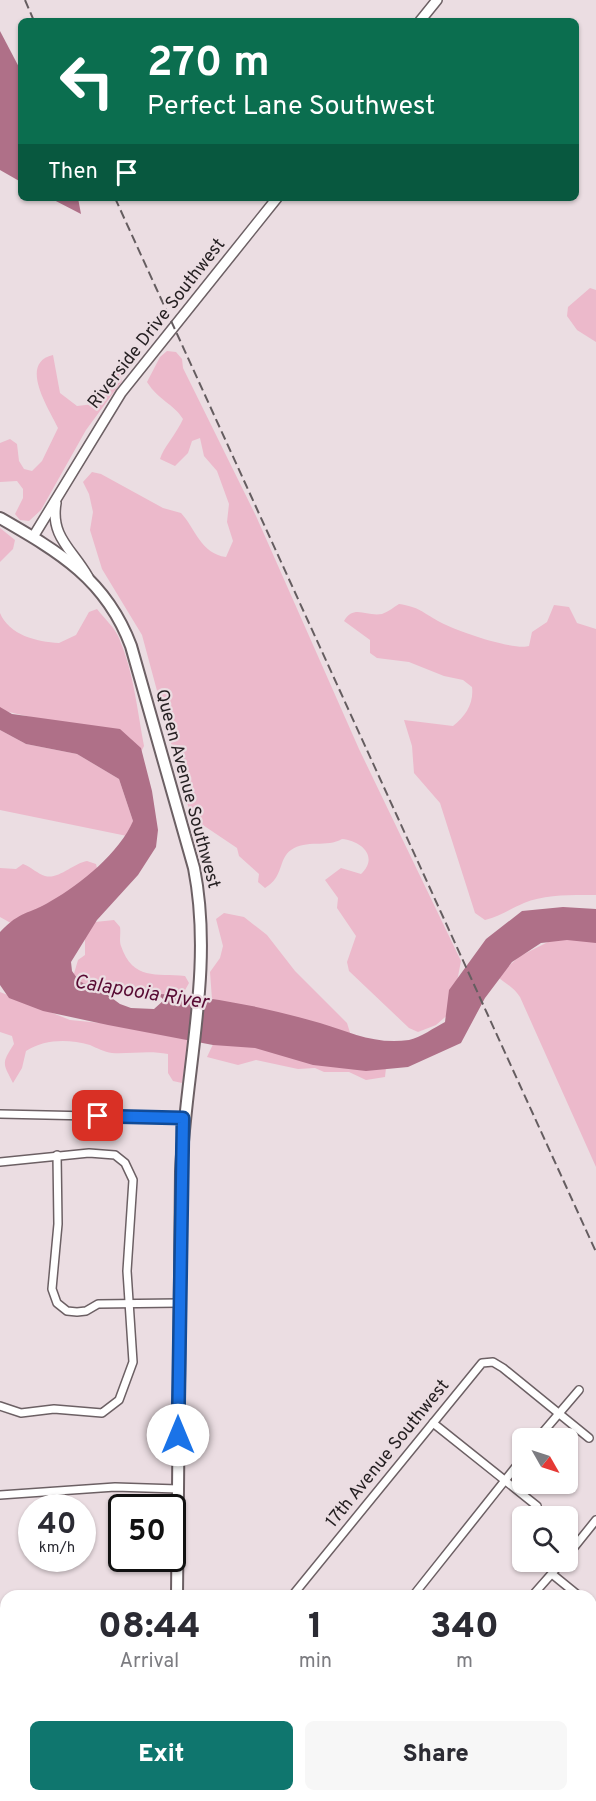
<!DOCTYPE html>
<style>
body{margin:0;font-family:Overpass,sans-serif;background:#f7f7f7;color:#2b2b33;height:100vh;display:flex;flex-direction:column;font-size:22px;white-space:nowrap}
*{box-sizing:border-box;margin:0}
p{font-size:20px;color:#7c7c81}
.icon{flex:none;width:33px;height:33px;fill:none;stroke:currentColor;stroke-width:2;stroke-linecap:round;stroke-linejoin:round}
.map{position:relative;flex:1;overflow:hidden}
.drawer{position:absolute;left:0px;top:1590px;width:597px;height:212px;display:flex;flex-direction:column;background:#fff;border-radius:18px 18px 0 0;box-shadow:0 2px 4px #0004}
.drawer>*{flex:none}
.top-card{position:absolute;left:18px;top:18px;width:561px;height:183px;border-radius:9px;box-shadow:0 2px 4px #0004;background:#0b6e4f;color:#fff;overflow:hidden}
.needle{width:39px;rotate:129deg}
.buttons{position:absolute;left:512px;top:1428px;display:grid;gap:12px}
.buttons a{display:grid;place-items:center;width:66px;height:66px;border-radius:9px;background:#fff;box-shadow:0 2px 4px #0004;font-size:30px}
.speed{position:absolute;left:18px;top:1494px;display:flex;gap:12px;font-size:30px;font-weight:700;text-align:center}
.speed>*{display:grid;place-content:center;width:78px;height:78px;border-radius:50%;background:#fff;box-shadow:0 2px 4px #0004;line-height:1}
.speed small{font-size:15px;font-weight:400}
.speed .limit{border:3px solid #111;border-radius:9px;background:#fff;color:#111}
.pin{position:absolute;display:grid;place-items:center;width:51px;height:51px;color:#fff;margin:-26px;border-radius:12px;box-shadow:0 3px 9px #0006}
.me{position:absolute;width:66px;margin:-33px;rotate:0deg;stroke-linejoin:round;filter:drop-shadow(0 0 4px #0008)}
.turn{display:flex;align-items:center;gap:21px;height:126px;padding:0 30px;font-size:27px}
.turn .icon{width:78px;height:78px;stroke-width:2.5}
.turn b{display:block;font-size:42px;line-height:51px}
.then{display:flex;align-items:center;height:57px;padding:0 30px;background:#0003;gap:12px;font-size:22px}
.eta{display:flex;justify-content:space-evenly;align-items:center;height:102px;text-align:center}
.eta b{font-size:36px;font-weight:800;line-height:42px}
.primary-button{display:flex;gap:12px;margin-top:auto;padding:12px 30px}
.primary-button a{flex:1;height:69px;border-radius:9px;background:#0f766e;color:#fff;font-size:24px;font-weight:800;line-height:69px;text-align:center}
.primary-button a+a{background:#f7f7f7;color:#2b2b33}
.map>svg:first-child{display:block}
.built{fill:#e3cdd5}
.green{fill:#ecb9cb}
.water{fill:#af7088}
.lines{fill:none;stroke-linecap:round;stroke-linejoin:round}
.minor-casing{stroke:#6c6064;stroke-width:10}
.tertiary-casing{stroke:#6c6064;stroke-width:12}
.secondary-casing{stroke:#6c6064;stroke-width:14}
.minor{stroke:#fff;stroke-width:7}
.tertiary{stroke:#fff;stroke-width:9}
.secondary{stroke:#fff;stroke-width:10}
.rail{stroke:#655d60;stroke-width:2;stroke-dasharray:9 4.5;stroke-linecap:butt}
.route-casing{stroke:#114b97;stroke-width:15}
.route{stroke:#1a73e8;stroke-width:10}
.labels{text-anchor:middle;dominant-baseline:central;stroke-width:4.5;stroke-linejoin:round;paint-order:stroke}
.street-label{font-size:18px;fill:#241f21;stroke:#ebdde2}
.water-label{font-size:20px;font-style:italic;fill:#580a33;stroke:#ebdde2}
</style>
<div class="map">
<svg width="596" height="1801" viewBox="0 0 596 1801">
<rect width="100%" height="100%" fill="#ebdde2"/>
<path class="built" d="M0,1644L6,1651V1796H149L145,1801H0Z"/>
<g class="green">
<path d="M590,288L596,290V342L577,330L567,316L568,307Z"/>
<path d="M167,351L176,352L182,359L183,368L256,516L359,749L461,961L451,1012L436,1025L418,1032L409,1028L349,971L347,962L356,936L337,908L338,898L325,880L341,868L361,874C379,857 362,841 342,839C327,848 306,839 291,850C278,859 284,877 265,888L258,882L259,874L239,856L237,848L191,817L142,635L102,569L90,530L93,512L89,494L83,482L92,472L101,474L163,508L181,513C195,528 201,554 226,557L233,541L227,522L229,504L217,471L204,456L200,438L192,441L188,453L175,466L160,459C163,448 177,433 183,419C173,403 159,401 147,382L160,357Z"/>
<path d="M53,355L60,393L77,406L94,404L111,373L119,370L122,381L86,430L41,510L29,521L20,520L15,514L23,498V489L17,481L0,482V443L10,439L17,444L19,461L24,469L32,471L42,461L58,428C49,409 18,363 53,355Z"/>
<path d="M0,528L15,540L13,549L0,562Z"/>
<path d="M399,604C419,607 422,612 438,621C453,630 514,651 529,646L532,632L547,622L554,605L569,607L577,623L596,629V895C574,895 545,894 524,903C510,909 500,916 485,920L475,913L440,803L414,773L412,746L404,720L453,726C466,716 474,703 472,687L463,680L444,676L409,662L377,658L370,653V640L344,621C354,604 366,617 382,614C388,612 394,607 399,604Z"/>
<path d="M97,609C104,618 115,628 119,638C134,673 137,710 144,746L140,754L131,739L118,729L92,731L0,710V613C9,635 37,642 59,643L76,635L89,612Z"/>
<path d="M0,730L26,744L77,754L119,779L133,821L127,836L0,810Z"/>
<path d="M87,861L96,864L98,872L18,927L0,917V868L16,869L23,864C31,867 38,874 45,876C58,880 74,863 87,861Z"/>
<path d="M224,913L244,917L267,935L295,971L347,1023L352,1039L386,1068L385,1077L366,1080L349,1072H324L315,1068L298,1069L256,1060L238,1065L207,1057L215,1040L210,972L220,958L223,946L216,919Z"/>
<path d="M114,920L120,927C121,933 119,941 121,946C133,981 156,973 185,976L189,983L184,992L168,1000C156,996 143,991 131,989C104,986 98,999 73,977L78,960L85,955V936L95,922Z"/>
<path d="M596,939V1167L520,997C512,985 506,985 497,976L520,956L552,940Z"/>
<path d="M0,992L70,1020L111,1024L189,1039L182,1083L173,1081L168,1073V1054C149,1050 131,1054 112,1053C104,1052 97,1048 90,1045C68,1039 45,1039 26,1051L22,1068L13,1083C3,1063 1,1064 14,1044L12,1036L0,1032Z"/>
</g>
<g class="water">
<path d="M0,31L21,71V182L0,170Z"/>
<path d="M49,198H78L81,214L50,198Z"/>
<path d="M0,707L12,714L120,729L141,748L152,791L158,830L156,847L138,875L97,920L71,962L72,971L79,981L105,993L120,1004L131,1008L154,1009L164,1000L158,994C212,996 268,1008 320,1023C350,1032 375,1045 409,1040C420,1038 435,1027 445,1022L449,990L486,939L522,911L563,907L596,909V943L567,940L541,943L512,962L485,998L461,1043L408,1067L366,1071L313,1065L255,1048L213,1045L108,1025L43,1011L9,998L0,985V932C21,910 28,915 51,901C80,885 120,852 133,821L119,779L77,754L26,744L0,730Z"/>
</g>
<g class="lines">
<defs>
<g id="minor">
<path d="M0,1114L183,1118"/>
<path d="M57,1155L58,1224L52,1289L57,1303L67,1311L77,1312L86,1311L98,1304L179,1303"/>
<path d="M0,1162L89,1153L115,1155L125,1163L133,1180L127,1271L133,1362L119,1400L102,1413L54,1409L21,1413L0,1406"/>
<path d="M433,1423L537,1506"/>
<path d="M538,1438L579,1390"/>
<path d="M0,1495L115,1487L178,1489"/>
<path d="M567,1556L596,1520"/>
<path d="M552,1574L579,1596"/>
<path d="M292,1596L482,1363L493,1362L503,1368L589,1438"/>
<path d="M413,1596L522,1459"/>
<path d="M532,1596L562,1562"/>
<path d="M591,1606L596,1610"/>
<path d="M0,1658L6,1665"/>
<path d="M591,1672L596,1665"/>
<path d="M591,1783L596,1787"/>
<path d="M328,1796L334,1801"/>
<path d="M244,1801L249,1796"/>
<path d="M365,1801L369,1796"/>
<path d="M483,1801L487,1796"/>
</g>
<g id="tertiary">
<path d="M420,21L437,0"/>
<path d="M56,503C50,537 73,550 88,577"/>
<path d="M33,537L121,393L277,198"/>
<path d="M167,1796L174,1801"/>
</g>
<g id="secondary">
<path d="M0,518C59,552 106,579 131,646L194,868C214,969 185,1071 181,1172L177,1596"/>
<path d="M154,1801L158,1796"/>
</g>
</defs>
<use href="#minor" class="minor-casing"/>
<use href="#tertiary" class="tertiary-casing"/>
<use href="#secondary" class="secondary-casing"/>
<use href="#minor" class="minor"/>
<use href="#tertiary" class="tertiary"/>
<use href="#secondary" class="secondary"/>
<g class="rail">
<path d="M25,0L34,21"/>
<path d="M115,198L596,1252"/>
</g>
</g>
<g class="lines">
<defs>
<path id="route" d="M98,1116L183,1118L178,1435"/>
</defs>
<use href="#route" class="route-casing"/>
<use href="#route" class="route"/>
</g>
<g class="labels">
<g class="street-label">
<text transform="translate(157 324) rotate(-52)">Riverside Drive Southwest</text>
<text transform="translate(187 789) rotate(75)">Queen Avenue Southwest</text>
<text transform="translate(388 1454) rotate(-51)">17th Avenue Southwest</text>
</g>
<g class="water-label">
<text transform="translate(141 993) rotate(9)">Calapooia River</text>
</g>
</g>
</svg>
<div class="buttons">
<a><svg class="needle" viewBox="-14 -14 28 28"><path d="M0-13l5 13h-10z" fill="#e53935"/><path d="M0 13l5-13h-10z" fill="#7c7c81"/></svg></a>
<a><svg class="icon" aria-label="search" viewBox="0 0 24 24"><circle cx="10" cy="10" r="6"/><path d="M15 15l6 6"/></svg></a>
</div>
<div class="speed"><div>40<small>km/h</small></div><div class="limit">50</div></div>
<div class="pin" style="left:98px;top:1116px;background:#d93025"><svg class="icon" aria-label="arrive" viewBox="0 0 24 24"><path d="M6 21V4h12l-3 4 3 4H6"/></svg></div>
<svg class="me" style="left:178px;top:1435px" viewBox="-20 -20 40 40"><circle r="19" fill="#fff"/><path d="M0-13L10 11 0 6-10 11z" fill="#1a73e8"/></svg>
<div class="top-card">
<div class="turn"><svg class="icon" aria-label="left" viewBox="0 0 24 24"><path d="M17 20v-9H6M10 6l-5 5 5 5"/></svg><div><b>270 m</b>Perfect Lane Southwest</div></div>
<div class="then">Then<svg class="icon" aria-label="arrive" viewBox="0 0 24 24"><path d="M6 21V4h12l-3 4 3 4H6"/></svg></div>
</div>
<section class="drawer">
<div class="eta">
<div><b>08:44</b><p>Arrival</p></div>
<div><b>1</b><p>min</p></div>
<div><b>340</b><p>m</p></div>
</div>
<div class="primary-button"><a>Exit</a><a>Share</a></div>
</section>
</div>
